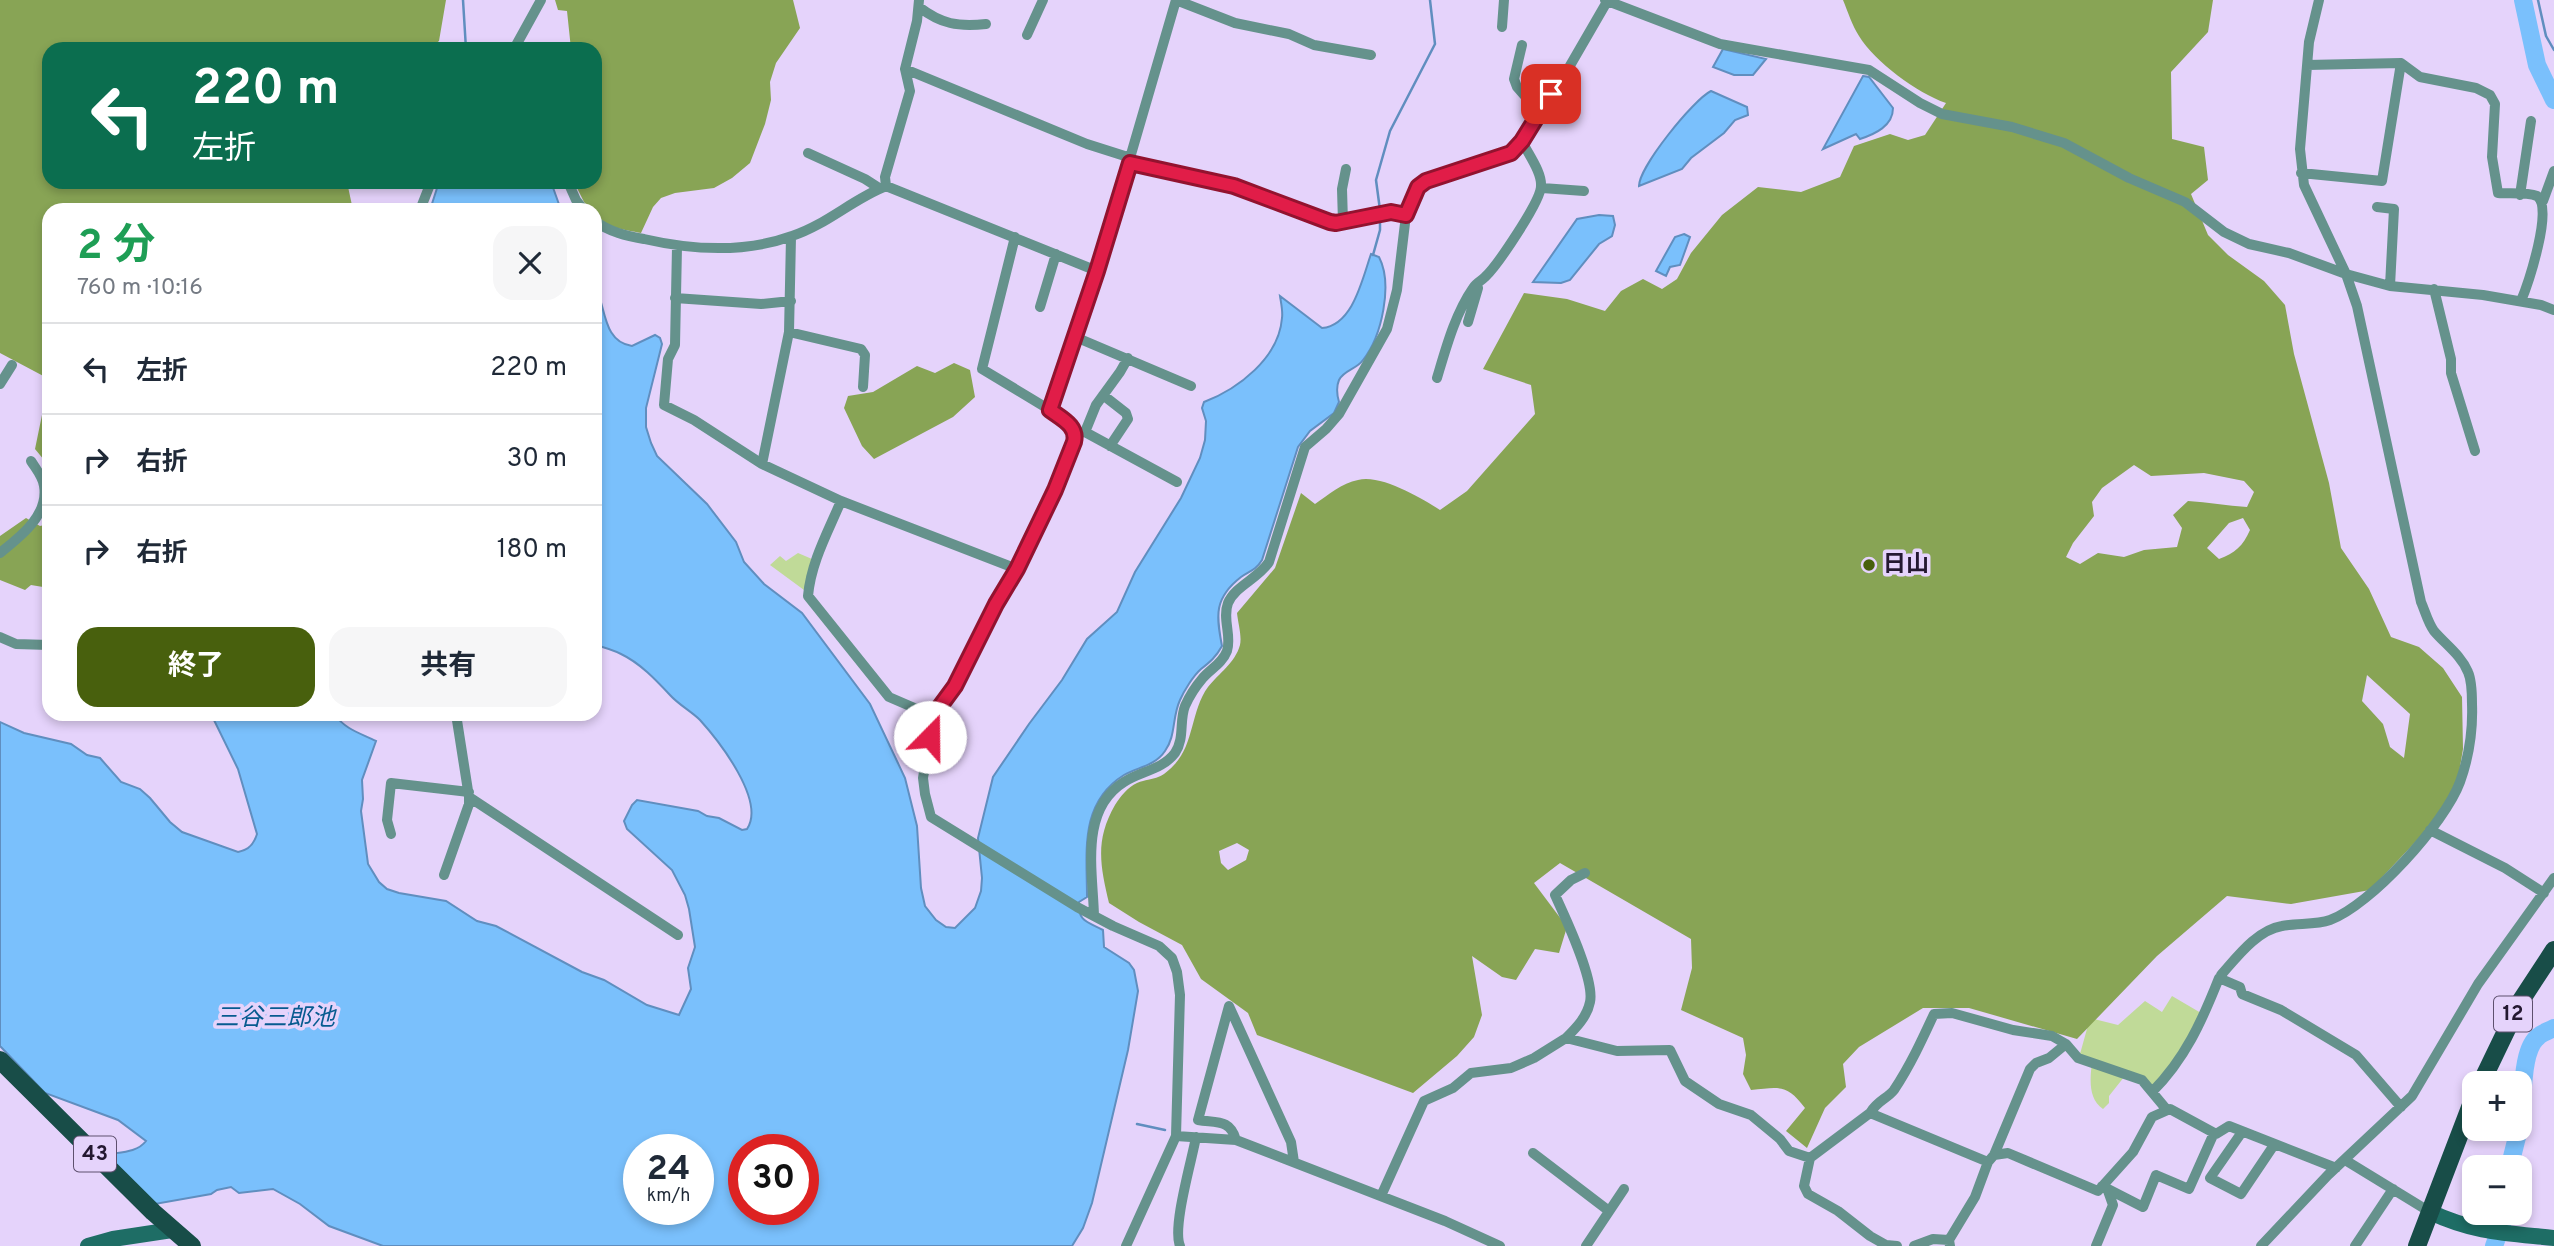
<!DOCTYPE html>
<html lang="ja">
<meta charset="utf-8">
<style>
body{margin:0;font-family:Overpass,"Noto Sans JP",sans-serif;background:#f6f6f7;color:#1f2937;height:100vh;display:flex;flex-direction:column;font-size:26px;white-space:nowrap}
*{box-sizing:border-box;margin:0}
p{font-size:23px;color:#747a83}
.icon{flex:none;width:38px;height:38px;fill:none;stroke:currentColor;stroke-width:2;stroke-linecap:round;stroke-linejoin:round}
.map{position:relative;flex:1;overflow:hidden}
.details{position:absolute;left:42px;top:203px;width:560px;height:518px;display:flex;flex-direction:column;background:#fff;border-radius:21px;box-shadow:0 4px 10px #0003}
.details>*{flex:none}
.top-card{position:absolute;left:42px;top:42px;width:560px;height:147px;border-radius:21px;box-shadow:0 4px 10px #0003;background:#0b6e4f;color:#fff;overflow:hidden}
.buttons{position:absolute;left:2462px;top:1071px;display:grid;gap:14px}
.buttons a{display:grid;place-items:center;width:70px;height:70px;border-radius:14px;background:#fff;box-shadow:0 4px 10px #0003;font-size:35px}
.speed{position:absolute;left:623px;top:1134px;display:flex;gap:14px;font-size:35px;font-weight:700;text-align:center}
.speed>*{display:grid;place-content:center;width:91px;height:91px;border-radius:50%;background:#fff;box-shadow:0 4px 10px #0003;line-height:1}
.speed small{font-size:18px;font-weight:400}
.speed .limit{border:10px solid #d22;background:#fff;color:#111}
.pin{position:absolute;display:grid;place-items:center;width:60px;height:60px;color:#fff;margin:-30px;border-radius:14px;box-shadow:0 4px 10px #0006}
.me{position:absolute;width:77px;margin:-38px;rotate:22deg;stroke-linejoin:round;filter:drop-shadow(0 0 5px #0008)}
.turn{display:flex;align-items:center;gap:24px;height:147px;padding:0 35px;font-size:32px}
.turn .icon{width:91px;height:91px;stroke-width:2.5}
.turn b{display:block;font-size:49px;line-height:60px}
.round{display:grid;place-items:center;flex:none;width:74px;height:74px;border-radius:21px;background:#f6f6f7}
.head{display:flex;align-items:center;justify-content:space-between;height:119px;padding:0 35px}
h1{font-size:42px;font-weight:700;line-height:52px;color:#1e9e55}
.action{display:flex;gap:14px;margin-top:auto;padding:14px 35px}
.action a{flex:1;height:80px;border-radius:21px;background:#48600d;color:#fff;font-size:28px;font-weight:700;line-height:80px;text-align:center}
.action a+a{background:#f6f6f7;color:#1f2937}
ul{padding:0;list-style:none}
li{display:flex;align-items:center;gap:21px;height:91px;padding:0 35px;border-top:2px solid #e0e1e3}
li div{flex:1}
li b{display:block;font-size:26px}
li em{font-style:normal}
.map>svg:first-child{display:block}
.green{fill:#c0da98}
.forest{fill:#88a455;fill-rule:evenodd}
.water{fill:#7ac0fc;stroke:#608ebf;stroke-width:2;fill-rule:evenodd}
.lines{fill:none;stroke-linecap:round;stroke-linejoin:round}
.stream{stroke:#608ebf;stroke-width:2.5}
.river{stroke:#7ac0fc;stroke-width:18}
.street{stroke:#65928c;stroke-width:10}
.secondary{stroke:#1e6d65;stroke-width:16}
.primary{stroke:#184d48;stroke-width:18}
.route-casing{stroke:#92132f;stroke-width:18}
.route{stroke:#e11d48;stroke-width:12}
.poi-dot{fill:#48600d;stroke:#e5d3fb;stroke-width:2.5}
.labels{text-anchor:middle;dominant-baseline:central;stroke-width:7;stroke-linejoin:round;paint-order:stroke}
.shield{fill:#e5d3fb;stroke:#5e506e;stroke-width:2}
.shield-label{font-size:21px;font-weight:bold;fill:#241831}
.poi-label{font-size:23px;font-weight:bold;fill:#241831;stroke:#e5d3fb;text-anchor:start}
.water-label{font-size:24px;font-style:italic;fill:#075b90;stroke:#e5d3fb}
</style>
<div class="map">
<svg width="2554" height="1246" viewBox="0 0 2554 1246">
<rect width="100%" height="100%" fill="#e5d3fb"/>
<path class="green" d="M798,553L812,559L804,590L770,565L780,556L786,561Z
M2172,996L2201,1013L2171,1068L2151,1086L2128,1072L2109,1096V1103L2103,1109C2088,1099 2090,1079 2092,1062L2080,1054L2090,1018L2118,1025L2145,1001L2162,1012Z"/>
<path class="forest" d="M0,0H446L439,41L429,49H49V182H347L353,210H49V379L0,353Z
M555,0H793L800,28L776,63L770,82L771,100L765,124L750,163L732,178L714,188L675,193L661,198L653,207L641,233C626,230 599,227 595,210H591L584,202L574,182H595V49H571L567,11L558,10Z
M1843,0H2213L2208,32L2171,72L2172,139L2204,147L2208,180L2191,194L2208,235L2228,255L2264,281L2285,305L2294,354L2329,483L2341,548L2369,589L2391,637L2419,647L2443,668L2462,697L2463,749L2458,779L2439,817L2370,890L2291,904L2227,896L2157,956L2077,1039L1969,1008H1923L1859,1047L1843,1064L1846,1087L1825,1108L1807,1148L1786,1131L1805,1108C1787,1084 1780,1087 1751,1090L1743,1074L1746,1055L1743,1038L1681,1010L1692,968L1691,939L1560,863L1534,883L1567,927L1559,953L1535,949L1516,980L1502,977L1472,956L1482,1015L1474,1037L1457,1056L1413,1093L1257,1035L1248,1013L1201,979L1182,945L1139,922L1109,903C1100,865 1095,840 1115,805C1120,797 1128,787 1137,783C1155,776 1158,782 1174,765C1194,745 1191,710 1208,687C1219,673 1235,663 1240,645C1242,636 1238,623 1237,613L1275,568L1301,493L1315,504C1328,495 1342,483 1358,480C1381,474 1421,498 1440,510L1467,491L1535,414L1531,385L1483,369L1524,293L1567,299L1605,311L1621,291L1643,279L1662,289L1677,279L1691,253L1722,215L1758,187L1801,192L1840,177L1854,146L1890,134L1908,140L1925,135L1946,103C1917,93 1875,62 1859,36C1852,25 1848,12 1843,0ZM2134,465L2151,476L2204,473L2244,481L2254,492L2247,507C2227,506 2208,502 2188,501L2173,515L2182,528L2177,547L2144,550L2124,557L2098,553L2080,564L2066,557L2073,543L2094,516L2092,502L2102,488ZM2243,518L2250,530C2243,546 2235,553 2219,559L2207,548L2229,523ZM2367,675L2410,714L2404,758L2390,747L2383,724L2362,701ZM1237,843L1249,850L1246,860L1228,870L1221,863L1219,851Z
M954,363L970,370L975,397L953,417L874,459L862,446L844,408L848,396L873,392L917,366L935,373Z
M49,381V466L35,449Z
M26,518L40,526L49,524V588L31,585L25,590L0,580V536Z"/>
<path class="water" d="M1723,49L1766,59L1753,75H1734L1713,67Z
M1863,76L1869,77L1893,108C1893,126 1875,134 1860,139L1856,134L1823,149Z
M1711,91L1747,107L1748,115L1735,120L1724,133L1691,158L1682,169L1639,186C1639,167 1693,100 1711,91Z
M439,182H551L561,210H430Z
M1599,215L1613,216L1615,225L1612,236L1599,244L1570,280L1561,283L1533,282L1577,219Z
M1684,234L1690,237L1680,265L1670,267L1666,276L1656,271L1675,237Z
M1371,254L1379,257C1393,284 1382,336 1363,360C1357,369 1344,370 1339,380C1336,387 1337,395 1339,402L1334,413L1310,431L1298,447L1262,560C1256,570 1250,571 1241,577C1214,598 1216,615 1222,646C1216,657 1210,662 1201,669C1193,676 1184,691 1180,700C1172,717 1176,736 1165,751C1155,766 1138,767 1124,775C1079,803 1087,852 1087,897L1079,902C1077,921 1088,922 1103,930L1104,947L1129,963L1134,970L1138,991L1128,1050L1092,1203L1083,1228L1072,1246H383L329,1226L300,1204L273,1189L239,1193L231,1187L217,1190L211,1194L155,1204L105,1155C119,1152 137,1153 146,1141L118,1120L45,1093L0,1046V722L24,733L71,744L87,755L100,758L121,782L140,789L150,798L170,822L182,832L238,852C249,850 254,844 257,834L238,769L211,714H334C346,730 360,733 376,741L362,780L363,799L361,811L368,864L379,882L387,889L399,893L446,901L477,921L496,926L582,972L604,980L647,1005L679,1015L691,989L688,968L695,947L689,909L685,895L672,870L627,829L624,821L632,805L637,800L698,811L707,816L719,818L742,830L747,829C766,801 719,741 700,720C691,711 679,705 670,695C656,680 640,663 621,654C613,650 603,647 595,645V286C606,305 602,342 632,346L655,335L660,338L662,344L646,408V427L651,443L657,456L707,504L736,542L744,562L764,584L802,613L870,704L905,778L917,826L921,888L925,906L936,920L946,927L955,928L975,908L981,891L982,878L978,838L993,777L1029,724L1062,680L1087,639L1117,612L1135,572L1181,498L1200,458L1205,440L1206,421L1202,408L1204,402C1238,389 1279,358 1282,318C1283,311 1281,303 1280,296L1322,328C1353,325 1362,280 1371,254ZM639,1150H698V1209H639ZM744,1150H803V1209H744Z"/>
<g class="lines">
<path class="stream" d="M463,0L466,49
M2538,0L2546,36L2554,50
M1380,210L1376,180L1390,131L1435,44L1430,0
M1373,255L1380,230V217
M1137,1124L1165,1130"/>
<path class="river" d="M2523,0L2537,65L2554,100
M2520,1122C2524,1101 2520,1049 2539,1036C2543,1032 2549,1031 2554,1028
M2515,1167L2512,1157L2519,1129
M2494,1246L2506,1213"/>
<path class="street" d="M1176,0L1235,23L1289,34L1314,45L1371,55
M1605,0L1720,44L1869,70L1920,103L1942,114L2012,127L2064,143L2129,178L2185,202L2224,232L2249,244L2289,253L2346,274L2390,286L2483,295L2541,305L2554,310
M919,7C941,24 958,27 986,24
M1502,27L1504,0
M1027,35L1043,0
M1522,45L1514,79L1517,87L1539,112
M514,49L541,0
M2307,65L2401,63L2420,77L2476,88L2490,95L2495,104L2492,157L2498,193C2509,194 2527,192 2537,196C2554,207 2528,284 2521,301
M905,69L1087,144L1131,158
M808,153L865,179L879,188
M1130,163L1234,186L1330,222L1336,224L1391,212L1406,215
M2301,173L2382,181L2401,63
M568,182L576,200L584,210
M886,186L885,177L910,91L905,69L917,21L919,0
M1542,188L1584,191
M2520,195L2531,121
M2543,201L2554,171
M2377,207L2394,209L2390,286
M420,210L431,182
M595,221C609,232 627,236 644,239C692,250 745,253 792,236C826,225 853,199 886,186L1097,271
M1343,222L1342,189L1346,169
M791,237L789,332L762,464L841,501L1017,569
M1015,237L982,369L1050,410
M677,247L675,345L668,359L664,405L694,420L762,464
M2434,289L2451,359V373L2475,451
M675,298L761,304L791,301
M1040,307L1056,254
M1468,322L1478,288
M789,332L861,349L865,355L863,387
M1073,336L1191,386
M1437,378C1446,348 1455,314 1473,288C1476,283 1481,281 1485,277C1497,266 1541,201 1541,186C1542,172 1528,154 1522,141
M0,384L12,365
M1103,395L1126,413L1128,419L1110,446
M1085,432L1096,405L1120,372L1128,358
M1076,433L1085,432L1177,482
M841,501C828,532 811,562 808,596L889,697L933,716
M0,553C20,537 49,515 44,486C43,477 36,469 31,461
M0,637L16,644L49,645
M456,714L469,797L678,935
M2430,830L2505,868L2544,893
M391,834L387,820L391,783L469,792
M444,875L469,804V797
M1094,916C1093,872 1079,810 1124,782C1141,771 1162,770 1175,753C1185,738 1179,721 1185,706C1189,697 1196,686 1202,679C1210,669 1222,664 1227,651C1232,636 1222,619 1228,603C1235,586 1259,578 1269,562L1305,447L1326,429L1339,414L1387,329L1397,290L1406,215L1418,187L1426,181L1511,153L1522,141L1564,76L1608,0
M2221,975C2237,957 2257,930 2282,926C2297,923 2316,925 2330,920C2371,905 2445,823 2460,782C2469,757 2473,731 2472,704C2472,694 2472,681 2468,672C2461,655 2445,644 2434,631C2428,623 2425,611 2421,602L2357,306L2346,274L2304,185L2300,149L2309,42L2319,0
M1566,1038C1576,1028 1587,1017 1590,1002C1595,980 1565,917 1555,895L1571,880L1585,873
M2152,1092C2185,1059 2202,1021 2219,978L2240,987L2242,994L2281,1010L2356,1055L2401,1107
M1870,1113C1878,1100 1887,1099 1894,1090C1910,1066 1922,1040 1934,1014L1952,1013L2013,1030L2052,1036L2066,1044
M2242,1132L2210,1178L2241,1194L2274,1145
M1176,1136L1236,1140L1445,1221L1500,1246
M1236,1140C1230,1119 1217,1123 1198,1120L1229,1006L1291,1142L1294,1162
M1533,1153L1609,1211
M1994,1155L2030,1069L2036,1063L2049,1058L2066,1044L2078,1058L2142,1080L2167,1110
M1810,1158L1804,1186L1808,1194L1838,1211L1870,1236L1886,1245L1897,1246
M2345,1160L2430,1212
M2102,1186L2143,1207L2156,1175L2189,1189L2214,1133
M1381,1196L1424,1101L1453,1088L1471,1073L1511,1068L1534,1058L1566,1038L1617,1051L1670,1050L1685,1081L1719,1104L1751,1115L1780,1139L1789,1151L1810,1158L1870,1113L1988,1162L1994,1155L2008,1153L2098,1191L2133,1152L2152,1117L2170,1109L2216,1134L2229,1126L2336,1168
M1126,1246L1176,1136L1180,995L1177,972L1172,958L1159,946L1113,926L1077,907L931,817L925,794L923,778L933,716L955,686L996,604L1017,569L1055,490L1074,441C1078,425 1062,419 1050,410L1097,271L1176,0
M1180,1246C1172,1227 1192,1160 1196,1137
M1586,1246L1624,1189
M1914,1246L1933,1239L1949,1240
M1950,1246L1949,1240L1975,1197L1988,1162
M2096,1246L2113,1205L2107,1188
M2261,1246L2328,1175L2412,1096L2478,984L2554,878
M2355,1246L2393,1189"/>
<path class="secondary" d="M2430,1212C2475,1233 2506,1233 2554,1238
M88,1246L113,1239L172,1230"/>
<path class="primary" d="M0,1060L153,1212L192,1246
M2481,1083L2520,1002L2554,950
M2417,1246L2474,1097"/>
</g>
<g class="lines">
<g class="route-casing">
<path id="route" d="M930,737L933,716L955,686L996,604L1017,569L1055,490L1074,442C1078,426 1062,419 1050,410L1097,271L1130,163L1234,186L1330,222L1336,223L1391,212L1406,215L1418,187L1426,181L1511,153L1522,141L1551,94"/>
</g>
<use href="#route" class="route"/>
</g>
<circle class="poi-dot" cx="1869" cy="565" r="7"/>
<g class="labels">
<g class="shield">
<rect x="2494" y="996.5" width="38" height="35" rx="5"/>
<rect x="74" y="1136.5" width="42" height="35" rx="5"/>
</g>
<g class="shield-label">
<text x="2513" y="1014">12</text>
<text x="95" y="1154">43</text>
</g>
<g class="poi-label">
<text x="1883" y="565">日山</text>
</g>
<g class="water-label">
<text x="275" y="1019">三谷三郎池</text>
</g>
</g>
</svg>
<div class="buttons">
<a>+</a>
<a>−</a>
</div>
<div class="speed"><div>24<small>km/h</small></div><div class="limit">30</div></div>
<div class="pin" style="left:1551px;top:94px;background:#d93025"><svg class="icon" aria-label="arrive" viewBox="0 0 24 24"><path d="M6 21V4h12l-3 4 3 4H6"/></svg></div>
<svg class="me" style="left:930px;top:737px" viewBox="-20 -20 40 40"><circle r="19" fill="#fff"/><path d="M0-13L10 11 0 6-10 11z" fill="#e11d48"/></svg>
<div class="top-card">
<div class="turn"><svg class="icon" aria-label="left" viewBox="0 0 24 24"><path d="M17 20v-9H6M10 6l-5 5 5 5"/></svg><div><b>220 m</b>左折</div></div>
</div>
<section class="details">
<div class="head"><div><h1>2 分</h1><p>760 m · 10:16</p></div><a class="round"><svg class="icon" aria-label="close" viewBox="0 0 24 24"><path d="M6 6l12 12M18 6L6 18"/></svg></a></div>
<ul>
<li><svg class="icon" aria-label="left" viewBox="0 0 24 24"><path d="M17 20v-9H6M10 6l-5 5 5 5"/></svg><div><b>左折</b></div><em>220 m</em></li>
<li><svg class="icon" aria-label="right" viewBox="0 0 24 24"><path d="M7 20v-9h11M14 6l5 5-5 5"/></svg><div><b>右折</b></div><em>30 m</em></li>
<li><svg class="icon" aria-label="right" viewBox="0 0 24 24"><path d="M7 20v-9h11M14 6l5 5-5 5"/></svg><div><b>右折</b></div><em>180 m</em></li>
</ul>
<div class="action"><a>終了</a><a>共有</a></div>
</section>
</div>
